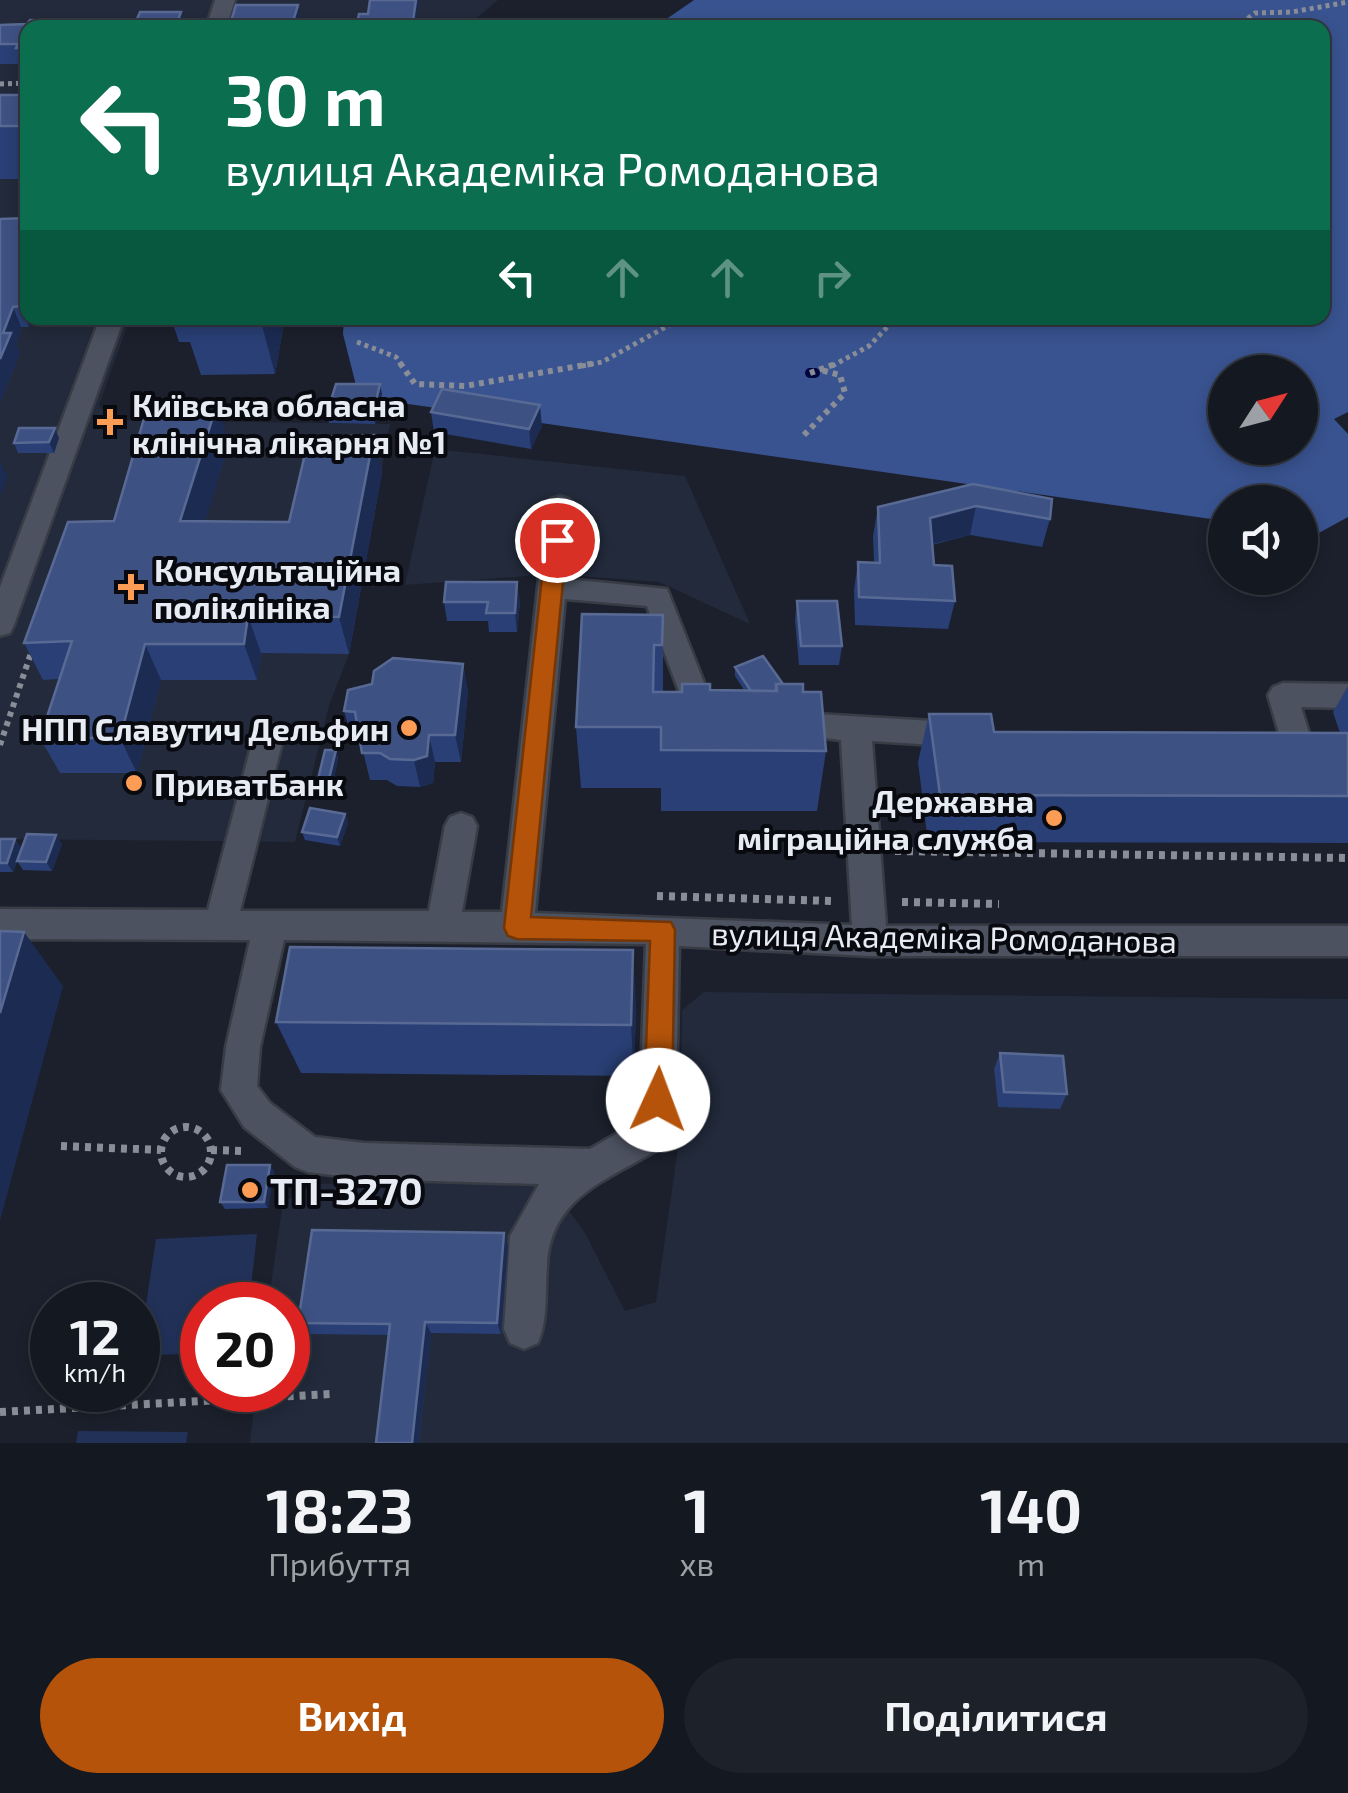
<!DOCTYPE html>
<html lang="uk">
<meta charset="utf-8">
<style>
body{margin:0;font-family:"Exo 2",sans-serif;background:#1d212a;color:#f1f3f6;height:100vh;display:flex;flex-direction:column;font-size:38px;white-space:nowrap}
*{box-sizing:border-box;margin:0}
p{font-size:32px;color:#9da0a5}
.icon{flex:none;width:55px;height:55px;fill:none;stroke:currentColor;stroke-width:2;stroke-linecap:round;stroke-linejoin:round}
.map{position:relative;height:1443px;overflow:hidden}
.drawer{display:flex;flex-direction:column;background:#141821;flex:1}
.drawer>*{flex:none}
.hud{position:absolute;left:20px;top:20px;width:1310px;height:305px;border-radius:20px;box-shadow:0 5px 15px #0003,0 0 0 2px #33373f;background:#0b6e4f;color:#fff;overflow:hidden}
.needle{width:65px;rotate:54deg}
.tools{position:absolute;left:1208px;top:355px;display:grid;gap:20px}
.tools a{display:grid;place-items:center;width:110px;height:110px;border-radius:50%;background:#141821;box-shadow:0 5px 15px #0003,0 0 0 2px #33373f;font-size:50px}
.speed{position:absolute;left:30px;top:1282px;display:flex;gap:20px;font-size:50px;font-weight:700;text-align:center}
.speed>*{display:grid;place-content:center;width:130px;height:130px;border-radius:50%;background:#141821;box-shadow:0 5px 15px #0003,0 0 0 2px #33373f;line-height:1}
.speed small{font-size:25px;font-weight:400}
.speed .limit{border:15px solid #d22;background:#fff;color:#111}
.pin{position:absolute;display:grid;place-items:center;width:85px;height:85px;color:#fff;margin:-42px;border:5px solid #fff;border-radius:50%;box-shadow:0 2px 10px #0007}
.me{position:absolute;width:110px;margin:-55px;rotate:2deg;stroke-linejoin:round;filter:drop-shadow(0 0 8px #0008)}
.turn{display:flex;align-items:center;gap:35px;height:210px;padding:0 40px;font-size:45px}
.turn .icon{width:130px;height:130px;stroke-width:2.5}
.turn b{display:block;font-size:70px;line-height:85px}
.lanes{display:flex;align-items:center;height:95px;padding:0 40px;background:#0003;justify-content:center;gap:50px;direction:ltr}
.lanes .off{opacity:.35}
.eta{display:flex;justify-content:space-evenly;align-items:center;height:170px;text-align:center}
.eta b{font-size:60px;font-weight:700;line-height:70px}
.primary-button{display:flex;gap:20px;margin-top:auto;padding:20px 40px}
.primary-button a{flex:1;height:115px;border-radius:60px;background:#b45309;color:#fff;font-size:40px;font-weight:700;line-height:115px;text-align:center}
.primary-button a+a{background:#1d212a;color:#f1f3f6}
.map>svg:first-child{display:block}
.built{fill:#222a3b}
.green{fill:#213158}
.forest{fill:#395390;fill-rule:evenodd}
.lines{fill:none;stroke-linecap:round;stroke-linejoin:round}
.stream{stroke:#01053e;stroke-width:10}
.minor-casing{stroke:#383c45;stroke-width:5}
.path-far2{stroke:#888d97;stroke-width:5;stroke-dasharray:4 4;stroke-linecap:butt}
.path-far1{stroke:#888d97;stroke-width:6;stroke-dasharray:5 5;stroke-linecap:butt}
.path{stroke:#888d97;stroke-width:8;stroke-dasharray:6 6;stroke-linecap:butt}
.minor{fill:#4c5260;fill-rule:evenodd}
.wall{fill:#293f75}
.shaded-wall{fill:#1b2b52}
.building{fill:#3e5183;stroke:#586a94;stroke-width:2.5}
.route{fill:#b45309;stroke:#753606;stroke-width:2.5}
.poi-dot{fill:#fd9c55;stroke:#080a0f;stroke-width:4}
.labels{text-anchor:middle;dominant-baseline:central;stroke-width:8;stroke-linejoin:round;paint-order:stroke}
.poi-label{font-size:32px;font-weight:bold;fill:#e7ebf3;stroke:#080a0f;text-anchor:start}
.street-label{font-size:32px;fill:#e7ebf3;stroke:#080a0f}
.near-poi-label{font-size:38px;font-weight:bold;fill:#e7ebf3;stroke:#080a0f;text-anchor:start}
</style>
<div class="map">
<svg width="1348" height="1443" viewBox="0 0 1348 1443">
<rect width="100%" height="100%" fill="#1b202c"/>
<path class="built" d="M0,0H498L466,27L28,28V318H130L99,405L110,420L390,424L349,654L329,706L295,842L0,839Z
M435,449L685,476L750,624L659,582L554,574L405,585Z
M704,992L1348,999V1443H250L256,1390H288V1305H268L283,1202L316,1184L545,1177L585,1233L625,1311L656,1302L680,1134L682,1010Z"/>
<path class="green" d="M257,1234L249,1305H202V1353L138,1356L156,1239Z
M78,1431L188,1432L186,1443H76Z"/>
<path class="forest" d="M694,0H1348V412L1334,419L1348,434V517L1317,534L1300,532V502H1225V521L359,397L343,334L344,318H1322V28L655,27ZM1225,372H1300V448H1225Z"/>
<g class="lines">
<path class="stream" d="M810,373H815"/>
<g class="minor-casing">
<path id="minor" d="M215,0H235L226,28H206Z
M100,318H124L14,625L10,633L0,636V587Z
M560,496L569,499L573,506L567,579L667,589L714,708L722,718L718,726L707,730L692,726L647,606L565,599L535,913L852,925L841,740L772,732L768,724L772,716L783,712L966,723L977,726L981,735L977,744L966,747L872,741L886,926H1348V956H870L679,946L676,1099L657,1150C605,1181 550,1198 547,1266C545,1292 548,1319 538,1343L524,1349L510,1343L504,1329L510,1236L539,1184L364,1179L308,1172L295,1167L244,1127L221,1090L226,1047L250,940L0,939V909L208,910L254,735L258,726L269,723L280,726L284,735L240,911H429L445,826L450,817L461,813L472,817L477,826L462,912H502L547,506L551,499ZM284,940L646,944L640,1099L630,1126L590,1149L364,1143L315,1137L270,1103L257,1086L260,1047Z
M1283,683L1348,684V708L1301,707L1314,750L1310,759L1299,762L1266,758L1262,749L1266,740L1280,737L1268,695L1273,687Z"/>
</g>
<path class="path-far2" d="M1235,28L1255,13L1292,12L1348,2
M0,84L28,83
M357,342L396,357L402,366
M582,366L602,362L682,318
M832,366L869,346L896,318"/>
<path class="path-far1" d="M400,363L415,384L465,386L596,363
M810,373L838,363
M804,435L845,393L840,375L821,370
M0,745L33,647"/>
<path class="path" d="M895,851L1348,858
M657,896L834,901
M902,902L999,904
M161 1152a25 25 0 1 1 50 0a25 25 0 1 1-50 0Z
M61,1146L161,1150
M211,1150L245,1151
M0,1412L331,1394"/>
<use href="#minor" class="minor"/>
</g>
<path class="wall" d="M181,12L185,28H28V68H23L21,64H0V25L135,24Z
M0,95H28V179H0Z
M0,219L28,318H33L29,327H21L16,344L20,353L0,402Z
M171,318H285L275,374L201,375L190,342H179Z
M382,394L375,424L329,423L327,413Z
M431,412L542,426L531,449L434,432Z
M374,435L382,473L349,654L261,653L257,680H161L137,773H60L40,738L59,679L43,680L24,643L114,521L229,443L205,521L289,522Z
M59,438L54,453H18L14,443Z
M973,484L1050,519L1042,547L970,535L932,545L934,565L955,601L948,629L855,625L854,590L858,562H874L873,536L878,507Z
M520,601L517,632H489L488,621H447L444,602Z
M797,601L842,646L839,665H799L795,620Z
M663,615V692L744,690L735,676V667L803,692L826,751L817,811H661V788H581L576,727Z
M463,664L468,692L461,762H435L433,783L420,787L397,786L387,780H370L360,739H352L344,711Z
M1348,686V843L928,842L918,762L929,714L994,732L1340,733L1333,712Z
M336,750L338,759L332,788H322L318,779Z
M345,814L348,823L340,846L305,840L302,832Z
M0,839H15L21,848L62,844L52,871L23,870L17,861L13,872H0Z
M636,1004L634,1076L301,1073L276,1022Z
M1000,1053L1067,1094L1060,1109L998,1107L994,1069Z
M270,1165L274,1172L268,1208L225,1209L220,1202Z
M508,1245L501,1334L431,1333L419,1443H376L389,1335L306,1334L298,1323Z"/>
<path class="shaded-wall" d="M416,0H419L415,28H412Z
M298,5L302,28H291Z
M181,12L185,28H175Z
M28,291V318H33L29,327L21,306Z
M13,307L21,327L16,344L20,353L0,402V359L3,333Z
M260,318H285L275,374Z
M380,384L382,394L375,424L373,414Z
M217,404L229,443L194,558L180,521Z
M540,405L542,426L531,449L529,429Z
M55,428L59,438L54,453L49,442Z
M374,435L382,473L349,654L339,617Z
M0,462L8,477L0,496Z
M976,506L970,535L924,546L930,518Z
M517,582L520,601L517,632L515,613Z
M248,616L261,653L257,680L244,644Z
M145,644L161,680L137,773L120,738Z
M463,664L468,692L461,762L455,735Z
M429,735L435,762L433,783L420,787L414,760Z
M336,750L338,759L332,788L329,779Z
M345,814L348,823L340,846L337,837Z
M56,835L62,844L52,871L46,862Z
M15,839L21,848L13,872L7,863Z
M24,932L63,986L0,1221V1013Z
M633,950L636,1004L634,1076L631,1025Z
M270,1165L274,1172L268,1208L264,1202Z
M504,1233L508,1245L501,1334L497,1323Z
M425,1322L431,1333L419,1443H412Z"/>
<path class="building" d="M370,0H416L412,28H356L359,14H368Z
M236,5H298L291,28H229Z
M140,12H181L175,28H28V48H16L18,44H0V25L27,24L30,20L135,24Z
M0,95H28V126H0Z
M28,218V291L21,306L13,307L3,333H11L0,359V219Z
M336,384H380L373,414L327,413Z
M442,389L540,405L529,429L431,412Z
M217,404L180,521L289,522L309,437L374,435L339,617L248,616L244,644H145L120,738H40L72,641L24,643L68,522L114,521L148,405Z
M19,428H55L49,442L14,443Z
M973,484L1052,499L1050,519L976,506L930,518L934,565L952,566L955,601L859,597L858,562L880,563L878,507Z
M446,582H517L515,613H486L488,602H444Z
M797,601H837L842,646H801Z
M582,614L663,615L662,645H654L653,692H682V684H710V690L777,691L776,684H803V692H821L826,751L661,750V727H576Z
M763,656L783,684H776V691H751L735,667Z
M393,658L463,664L455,735H429L427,756L414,760L390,759L380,753H362L355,712L344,711L348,690L372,684L374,671Z
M929,714H991L994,732L1348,733V796L940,795Z
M325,750H336L329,779H318Z
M310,808L345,814L337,837L302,832Z
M27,834L56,835L46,862L17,861Z
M0,839H15L7,863H0Z
M0,931L24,932L0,1013Z
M290,947L633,950L631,1025L276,1022Z
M1000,1053L1063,1056L1067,1094L1004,1092Z
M227,1165H270L264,1202H220Z
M312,1230L504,1233L497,1323L425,1322L412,1443H376L390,1324L298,1323Z"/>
<path class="route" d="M557,533L567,540L531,917L671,922L675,930L672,1100L668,1109L658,1112L648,1109L644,1100L650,941L517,939L508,936L504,928L546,540Z"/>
<g class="poi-dot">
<path d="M105 407h10v10h10v10h-10v10h-10v-10h-10v-10h10z"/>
<path d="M126 572h10v10h10v10h-10v10h-10v-10h-10v-10h10z"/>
<circle cx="409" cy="728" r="10"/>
<circle cx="134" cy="783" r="10"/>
<circle cx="1054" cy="818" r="10"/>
<circle cx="250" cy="1190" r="10"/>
</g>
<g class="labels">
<g class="poi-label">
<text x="132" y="404">Київська обласна<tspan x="132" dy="37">клінічна лікарня №1</tspan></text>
<text x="154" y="569">Консультаційна<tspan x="154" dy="37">поліклініка</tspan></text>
<text x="389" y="728" text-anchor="end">НПП Славутич Дельфин</text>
<text x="154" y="783">ПриватБанк</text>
<text x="1034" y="800" text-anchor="end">Державна<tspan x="1034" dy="37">міграційна служба</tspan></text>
</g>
<g class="street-label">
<text transform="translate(944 936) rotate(1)">вулиця Академіка Ромоданова</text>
</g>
<g class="near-poi-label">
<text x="270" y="1190">ТП-3270</text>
</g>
</g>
</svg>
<div class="tools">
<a><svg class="needle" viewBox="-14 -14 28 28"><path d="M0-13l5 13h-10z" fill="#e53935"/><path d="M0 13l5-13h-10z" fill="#9da0a5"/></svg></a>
<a><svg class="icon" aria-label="sound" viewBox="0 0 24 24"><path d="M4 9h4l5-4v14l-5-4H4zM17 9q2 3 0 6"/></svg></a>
</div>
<div class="speed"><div>12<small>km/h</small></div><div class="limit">20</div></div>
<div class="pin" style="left:557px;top:540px;background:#d93025"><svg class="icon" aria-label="arrive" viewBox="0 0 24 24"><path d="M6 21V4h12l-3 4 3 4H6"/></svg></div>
<svg class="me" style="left:658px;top:1100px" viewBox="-20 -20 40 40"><circle r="19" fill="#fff"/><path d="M0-13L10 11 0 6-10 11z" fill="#b45309"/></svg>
<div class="hud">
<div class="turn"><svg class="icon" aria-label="left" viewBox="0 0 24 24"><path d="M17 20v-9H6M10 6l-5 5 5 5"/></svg><div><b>30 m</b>вулиця Академіка Ромоданова</div></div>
<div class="lanes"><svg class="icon" aria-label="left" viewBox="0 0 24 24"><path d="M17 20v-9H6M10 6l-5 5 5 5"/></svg><svg class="icon off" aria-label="ahead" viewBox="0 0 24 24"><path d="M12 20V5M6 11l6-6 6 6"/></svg><svg class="icon off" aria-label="ahead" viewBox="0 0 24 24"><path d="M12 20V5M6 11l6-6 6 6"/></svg><svg class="icon off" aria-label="right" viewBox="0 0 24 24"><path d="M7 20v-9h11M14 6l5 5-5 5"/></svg></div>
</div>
</div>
<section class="drawer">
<div class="eta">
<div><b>18:23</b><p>Прибуття</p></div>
<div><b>1</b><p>хв</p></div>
<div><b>140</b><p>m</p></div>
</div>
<div class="primary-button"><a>Вихід</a><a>Поділитися</a></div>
</section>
